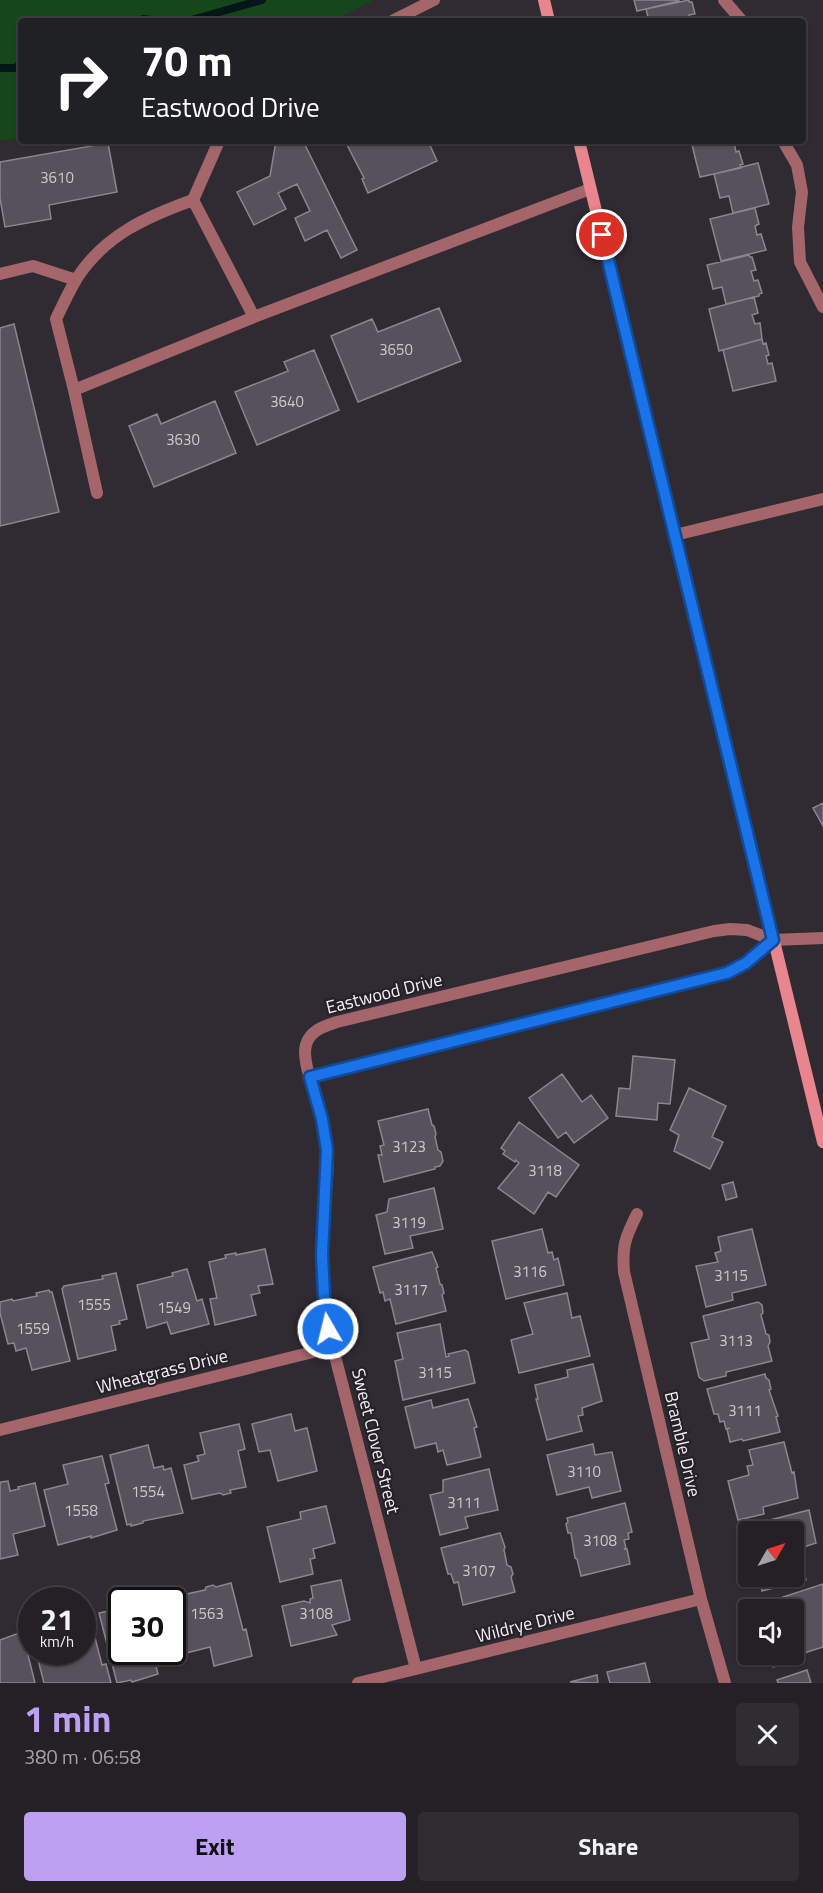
<!DOCTYPE html>
<meta charset="utf-8">
<style>
body{margin:0;font-family:"Titillium Web",sans-serif;background:#302d32;color:#f1f3f6;height:100vh;display:flex;flex-direction:column;font-size:22px;white-space:nowrap}
*{box-sizing:border-box;margin:0}
p{font-size:20px;color:#a3a3a7}
.icon{flex:none;width:33px;height:33px;fill:none;stroke:currentColor;stroke-width:2;stroke-linecap:round;stroke-linejoin:round}
.map{position:relative;height:1683px;overflow:hidden}
.details{display:flex;flex-direction:column;background:#242026;flex:1}
.details>*{flex:none}
.guide{position:absolute;left:18px;top:18px;width:788px;height:126px;border-radius:6px;box-shadow:0 2px 4px #0004,0 0 0 2px #413e43;background:#202124;color:#fff;overflow:hidden}
.needle{width:39px;rotate:51deg}
.tools{position:absolute;left:738px;top:1521px;display:grid;gap:12px}
.tools a{display:grid;place-items:center;width:66px;height:66px;border-radius:6px;background:#242026;box-shadow:0 2px 4px #0004,0 0 0 2px #413e43;font-size:30px}
.speed{position:absolute;left:18px;top:1587px;display:flex;gap:12px;font-size:30px;font-weight:700;text-align:center}
.speed>*{display:grid;place-content:center;width:78px;height:78px;border-radius:50%;background:#242026;box-shadow:0 2px 4px #0004,0 0 0 2px #413e43;line-height:1}
.speed small{font-size:15px;font-weight:400}
.speed .limit{border:3px solid #111;border-radius:9px;background:#fff;color:#111}
.pin{position:absolute;display:grid;place-items:center;width:51px;height:51px;color:#fff;margin:-26px;border:3px solid #fff;border-radius:50%;box-shadow:0 2px 6px #0007}
.me{position:absolute;width:66px;margin:-33px;rotate:352deg;stroke-linejoin:round;filter:drop-shadow(0 0 4px #0008)}
.turn{display:flex;align-items:center;gap:21px;height:126px;padding:0 24px;font-size:27px}
.turn .icon{width:78px;height:78px;stroke-width:2.5}
.turn b{display:block;font-size:42px;line-height:51px}
.round{display:grid;place-items:center;flex:none;width:63px;height:63px;border-radius:6px;background:#302d32}
.head{display:flex;align-items:center;justify-content:space-between;height:102px;padding:0 24px}
h1{font-size:36px;font-weight:700;line-height:45px;color:#bca0f2}
.action{display:flex;gap:12px;margin-top:auto;padding:12px 24px}
.action a{flex:1;height:69px;border-radius:6px;background:#bca0f2;color:#111;font-size:24px;font-weight:700;line-height:69px;text-align:center}
.action a+a{background:#302d32;color:#f1f3f6}
.map>svg:first-child{display:block}
.green{fill:#15471b}
.lines{fill:none;stroke-linecap:round;stroke-linejoin:round}
.stream{stroke:#051616;stroke-width:8}
.building{fill:#57515b;stroke:#8b858f;stroke-width:1.5}
.service{stroke:#a5666b;stroke-width:12}
.minor{stroke:#a5666b;stroke-width:12}
.secondary{stroke:#e8858e;stroke-width:12}
.route-casing{stroke:#114b97;stroke-width:15}
.route{stroke:#1a73e8;stroke-width:10}
.labels{text-anchor:middle;dominant-baseline:central;stroke-width:4.5;stroke-linejoin:round;paint-order:stroke}
.number-label{font-size:15px;fill:#ccc8ce}
.street-label{font-size:18px;fill:#f3eff5;stroke:#262129}
</style>
<div class="map">
<svg width="823" height="1683" viewBox="0 0 823 1683">
<rect width="100%" height="100%" fill="#302b33"/>
<path class="green" d="M0,0H373L333,21H21V138L0,141Z"/>
<g class="lines">
<path class="stream" d="M139,21L143,19L160,21
M188,21L262,0
M0,68H15L21,64"/>
</g>
<path class="building" d="M634,0H679V1L637,11Z
M689,0V2H692L695,14L689,15L691,21H649L646,9Z
M276,141H307L306,147L357,250L341,258L327,230L305,241L295,218L310,211L297,184L278,193L286,209L254,225L237,192L270,176Z
M345,141H428L437,161L368,193L362,179L364,178Z
M691,141H737L734,142L736,152L739,151L743,164L740,165L741,168L700,177Z
M108,143L117,192L49,205L51,219L5,227L0,198V162Z
M758,163L769,204L733,213L729,196L720,198L714,174Z
M755,208L759,224L755,226L757,235L761,234L766,250L721,261L710,219Z
M749,255L750,257H752L756,270L751,271L754,281L758,280L762,293L759,294V296L726,304L722,287L713,289L707,265Z
M754,297L758,313L752,315L755,324L760,323L762,339L719,351L709,309Z
M439,308L461,361L358,402L331,336L372,319L378,332Z
M14,324L59,512L0,526V328Z
M762,339L763,344L766,343L769,355L766,356L768,364L772,363L776,381L733,391L723,350Z
M314,350L339,410L257,445L235,392L288,371L284,362Z
M215,401L236,453L154,487L129,426L157,414L161,424Z
M823,803V826L813,808Z
M633,1056L675,1060L670,1104L658,1103L657,1120L616,1116L619,1088L630,1089Z
M562,1074L582,1102L591,1095L608,1118L574,1143L566,1132L558,1138L529,1098Z
M689,1088L726,1106L712,1137L723,1142L710,1169L674,1151L679,1135L670,1130Z
M428,1109L432,1125L434,1126L436,1134L435,1137L438,1150L441,1152L443,1161L440,1166L435,1167V1169L384,1182L378,1155H382L380,1146L384,1145L378,1121Z
M519,1122L579,1165L556,1197L548,1192L534,1214L498,1188L519,1163L516,1160L515,1162L503,1154L505,1151L501,1148Z
M733,1182L737,1197L726,1200L722,1185Z
M434,1188L443,1229L410,1236L413,1248L385,1254L376,1215L387,1212L389,1199Z
M542,1229L548,1253L552,1252L554,1260L558,1258L564,1285L506,1299L492,1241Z
M752,1229L766,1285L732,1293L733,1300L706,1307L696,1266L718,1262L715,1253L721,1251L718,1237Z
M265,1249L273,1284L258,1286L260,1293L251,1295L256,1315L215,1325L210,1299L217,1298L209,1262L226,1258L225,1255L236,1253V1255Z
M432,1252L438,1267L436,1268L440,1284L442,1285L444,1293L442,1295L446,1311L396,1324L390,1299L385,1301L383,1292L380,1293L373,1267Z
M187,1269L197,1301L202,1299L209,1324L171,1334L167,1322L147,1328L137,1285L173,1276L172,1273Z
M116,1273L127,1319L119,1321L120,1324L111,1326L116,1350L78,1359L62,1289L64,1286L103,1279L102,1276Z
M49,1290L50,1292H52L70,1361L32,1370L26,1348L16,1351L14,1343L8,1344L0,1313V1302L12,1299L13,1301L37,1296L36,1293Z
M567,1293L572,1318L580,1316L590,1356L519,1373L511,1340L533,1334L524,1303Z
M758,1302L762,1305L763,1313L761,1315L766,1334L769,1335L770,1342L768,1346L772,1361L726,1372V1376L704,1381L699,1377L691,1343L709,1339L703,1316Z
M440,1324L446,1357L449,1356L448,1354L465,1350L468,1352L475,1383L403,1400L395,1361L403,1359L397,1333Z
M593,1364L602,1401L582,1408L583,1415L578,1416L582,1431L547,1440L536,1399H538L535,1385L568,1377L567,1370Z
M765,1374L766,1378L769,1380L771,1389L769,1390L778,1416L776,1417L780,1432L743,1441L742,1439L730,1442L727,1429L730,1428L726,1429L724,1421L720,1422L718,1414H714L707,1389Z
M468,1399L477,1427L474,1428L481,1457L447,1465L443,1450L438,1452L436,1443L415,1448L405,1407L431,1400L433,1408Z
M291,1414L295,1431L307,1428L317,1471L278,1481L270,1450L259,1452L252,1424Z
M239,1424L245,1449L238,1451L246,1487L230,1490L231,1493L223,1495L220,1493L192,1499L184,1465L199,1461L197,1456L205,1454L200,1433Z
M784,1442L792,1473L794,1472L798,1498L763,1507L764,1514L738,1520L728,1481L749,1475L747,1466L753,1465L749,1450Z
M593,1444L595,1455L612,1452L621,1491L592,1498L589,1487L557,1495L547,1455Z
M148,1445L154,1468L163,1466L164,1470L171,1468L183,1513L143,1521V1523L131,1526V1524L127,1525L110,1455Z
M102,1456L109,1483L105,1484L117,1530L91,1538V1536L58,1545L44,1490L68,1484L63,1465Z
M489,1469L498,1510L465,1517L468,1528L440,1535L430,1495L443,1492V1480Z
M8,1481L10,1491L19,1489L18,1487L35,1483L45,1526L13,1534L18,1555L0,1559V1484L1,1482Z
M625,1503L632,1532L628,1533L629,1539L624,1540L626,1548L624,1549H627L630,1564L581,1576L577,1559L575,1558L571,1533H568L566,1524L568,1522L567,1518Z
M326,1506L335,1543L313,1549L315,1558L310,1559L313,1574L280,1582L267,1527L301,1519L300,1512Z
M809,1510L816,1543L798,1549L795,1547L799,1564L802,1563L806,1580L762,1591L758,1576H794V1532H748L747,1567L738,1528Z
M500,1533L505,1547L504,1550L507,1565L511,1567L513,1574L511,1577L515,1592L463,1605L458,1582L454,1583L451,1574H448L441,1548Z
M341,1580L350,1620L332,1625L337,1635L291,1646L282,1606L304,1601L310,1603V1599L313,1598L311,1586Z
M231,1583L243,1630L246,1629L252,1656L214,1666L210,1647L186,1653L172,1597L205,1590L206,1587L213,1585L216,1587Z
M823,1584V1647L798,1655L800,1659L773,1667L769,1654H794V1610H774L771,1601Z
M122,1608V1652H172V1627L181,1661L156,1666L158,1674L132,1682L131,1680L117,1683L99,1613Z
M90,1618L102,1665L106,1664L111,1683H44L36,1652H82V1620Z
M19,1633L23,1635L35,1683H0V1640Z
M645,1663L650,1683H610L607,1672Z
M807,1670L811,1683H778L777,1680Z
M597,1675L598,1683L570,1682Z"/>
<g class="lines">
<path class="service" d="M392,21L434,0
M219,141L193,200C146,217 105,235 77,278C69,291 63,305 56,319L74,390L254,317L590,189
M193,200L254,317
M0,274L33,266L76,280
M74,390L97,493"/>
<path class="minor" d="M724,0L742,21
M783,141L797,165L802,192L798,227L800,262L823,307
M675,535L823,499
M311,1077L727,973L746,963L773,940
M637,1214C625,1238 622,1246 624,1272L701,1599L725,1683
M0,1430L333,1347
M416,1669L328,1329C323,1291 321,1253 324,1215C325,1193 330,1170 327,1147C325,1137 324,1126 321,1115C317,1099 301,1060 306,1045C310,1030 325,1026 337,1022L714,931L730,929L747,930L773,940L823,938
M358,1683L701,1599"/>
<path class="secondary" d="M544,0L549,21
M579,141L823,1142"/>
</g>
<g class="lines">
<g class="route-casing">
<path id="route" d="M328,1329L324,1296L322,1254L327,1150L322,1119L310,1077L727,973L746,963L773,940L602,235"/>
</g>
<use href="#route" class="route"/>
</g>
<g class="labels">
<g class="number-label">
<text x="57" y="177">3610</text>
<text x="396" y="349">3650</text>
<text x="287" y="401">3640</text>
<text x="183" y="439">3630</text>
<text x="409" y="1146">3123</text>
<text x="545" y="1170">3118</text>
<text x="409" y="1222">3119</text>
<text x="530" y="1271">3116</text>
<text x="731" y="1275">3115</text>
<text x="411" y="1289">3117</text>
<text x="94" y="1304">1555</text>
<text x="174" y="1307">1549</text>
<text x="33" y="1328">1559</text>
<text x="736" y="1340">3113</text>
<text x="435" y="1372">3115</text>
<text x="745" y="1410">3111</text>
<text x="584" y="1471">3110</text>
<text x="148" y="1491">1554</text>
<text x="464" y="1502">3111</text>
<text x="81" y="1510">1558</text>
<text x="600" y="1540">3108</text>
<text x="479" y="1570">3107</text>
<text x="207" y="1613">1563</text>
<text x="316" y="1613">3108</text>
</g>
<g class="street-label">
<text transform="translate(384 993) rotate(-14)">Eastwood Drive</text>
<text transform="translate(162 1371) rotate(-14)">Wheatgrass Drive</text>
<text transform="translate(376 1441) rotate(76)">Sweet Clover Street</text>
<text transform="translate(683 1444) rotate(77)">Bramble Drive</text>
<text transform="translate(525 1624) rotate(-14)">Wildrye Drive</text>
</g>
</g>
</svg>
<div class="tools">
<a><svg class="needle" viewBox="-14 -14 28 28"><path d="M0-13l5 13h-10z" fill="#e53935"/><path d="M0 13l5-13h-10z" fill="#a3a3a7"/></svg></a>
<a><svg class="icon" aria-label="sound" viewBox="0 0 24 24"><path d="M4 9h4l5-4v14l-5-4H4zM17 9q2 3 0 6"/></svg></a>
</div>
<div class="speed"><div>21<small>km/h</small></div><div class="limit">30</div></div>
<div class="pin" style="left:602px;top:235px;background:#d93025"><svg class="icon" aria-label="arrive" viewBox="0 0 24 24"><path d="M6 21V4h12l-3 4 3 4H6"/></svg></div>
<svg class="me" style="left:328px;top:1329px" viewBox="-20 -20 40 40"><circle r="17" fill="#1a73e8" stroke="#fff" stroke-width="3"/><path d="M0-11L8 9 0 5-8 9z" fill="#fff"/></svg>
<div class="guide">
<div class="turn"><svg class="icon" aria-label="right" viewBox="0 0 24 24"><path d="M7 20v-9h11M14 6l5 5-5 5"/></svg><div><b>70 m</b>Eastwood Drive</div></div>
</div>
</div>
<section class="details">
<div class="head"><div><h1>1 min</h1><p>380 m · 06:58</p></div><a class="round"><svg class="icon" aria-label="close" viewBox="0 0 24 24"><path d="M6 6l12 12M18 6L6 18"/></svg></a></div>
<div class="action"><a>Exit</a><a>Share</a></div>
</section>
